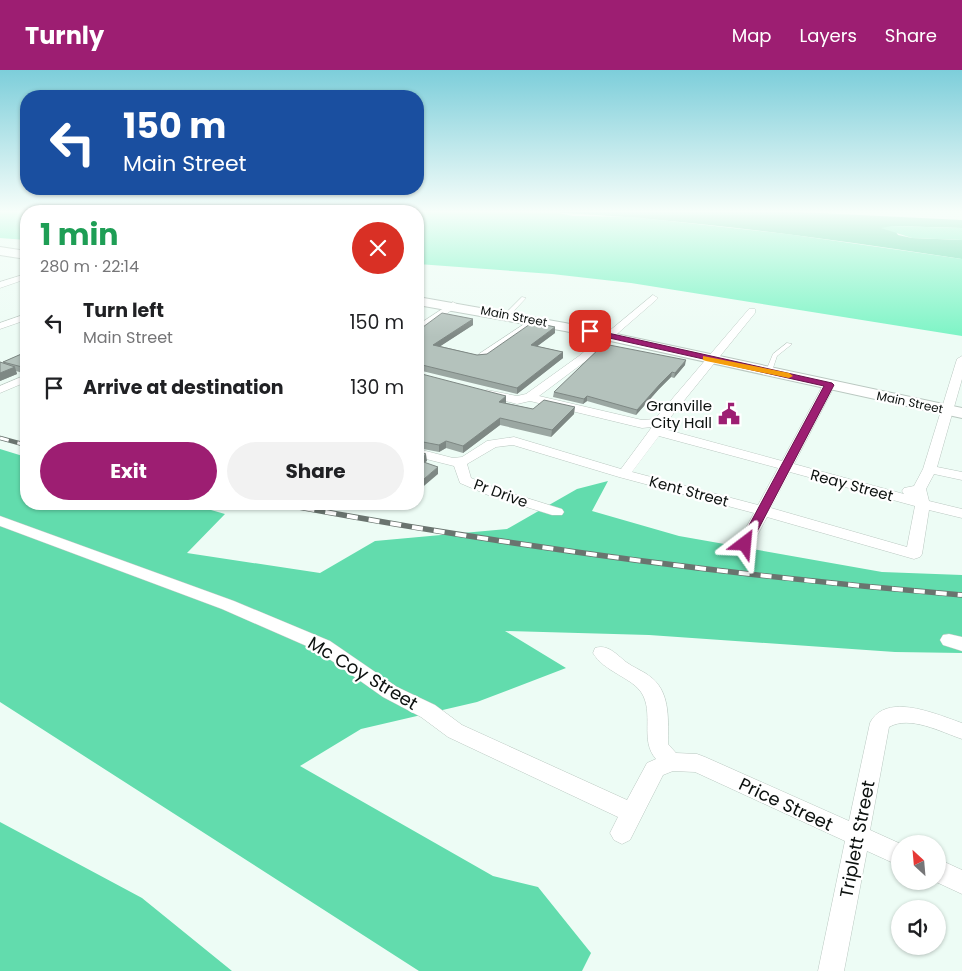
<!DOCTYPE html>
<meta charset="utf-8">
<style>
body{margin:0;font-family:Poppins,sans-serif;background:#f2f2f2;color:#202124;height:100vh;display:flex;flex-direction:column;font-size:19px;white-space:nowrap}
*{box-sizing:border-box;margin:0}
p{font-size:16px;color:#757577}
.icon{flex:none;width:28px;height:28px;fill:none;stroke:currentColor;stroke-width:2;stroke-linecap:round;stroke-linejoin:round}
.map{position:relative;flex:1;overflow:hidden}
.drawer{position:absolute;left:20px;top:135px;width:404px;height:305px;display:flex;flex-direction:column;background:#fff;border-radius:20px;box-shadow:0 1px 4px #0004}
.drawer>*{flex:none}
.hud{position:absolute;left:20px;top:20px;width:404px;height:105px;border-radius:20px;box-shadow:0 1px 4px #0004;background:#1a4fa0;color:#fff;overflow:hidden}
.needle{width:32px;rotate:334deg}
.controls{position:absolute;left:891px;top:765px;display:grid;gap:10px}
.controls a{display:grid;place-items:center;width:55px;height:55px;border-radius:50%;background:#fff;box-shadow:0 1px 4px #0004;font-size:25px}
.pin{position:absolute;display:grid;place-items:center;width:42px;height:42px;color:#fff;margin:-21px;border-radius:10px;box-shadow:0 2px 8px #0006}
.me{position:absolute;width:55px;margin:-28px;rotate:29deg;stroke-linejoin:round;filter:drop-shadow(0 0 4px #0008)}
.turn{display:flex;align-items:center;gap:18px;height:105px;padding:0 20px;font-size:22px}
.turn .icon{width:65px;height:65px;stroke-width:2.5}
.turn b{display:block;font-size:35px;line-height:42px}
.round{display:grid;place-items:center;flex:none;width:52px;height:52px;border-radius:26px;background:#f2f2f2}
.overview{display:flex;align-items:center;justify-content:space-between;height:85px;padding:0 20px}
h1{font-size:30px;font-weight:700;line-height:38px;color:#1e9e55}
.action{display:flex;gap:10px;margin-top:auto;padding:10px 20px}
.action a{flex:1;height:58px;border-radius:30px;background:#9d1e72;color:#fff;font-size:20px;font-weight:700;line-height:58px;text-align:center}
.action a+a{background:#f2f2f2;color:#202124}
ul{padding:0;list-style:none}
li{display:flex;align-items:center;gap:15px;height:65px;padding:0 20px}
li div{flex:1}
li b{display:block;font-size:19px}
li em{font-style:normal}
header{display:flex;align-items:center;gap:30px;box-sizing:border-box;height:70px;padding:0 25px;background:#9d1e72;color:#fff}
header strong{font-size:24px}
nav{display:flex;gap:28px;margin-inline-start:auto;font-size:18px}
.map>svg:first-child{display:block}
.forest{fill:#62dcad}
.water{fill:#7cf4c5}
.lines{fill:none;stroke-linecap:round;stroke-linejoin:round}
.service-casing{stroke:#bac8c1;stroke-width:1}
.minor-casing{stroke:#bac8c1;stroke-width:1}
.secondary-casing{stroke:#bac8c1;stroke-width:2}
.service{fill:#fff;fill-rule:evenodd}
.minor{fill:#fff;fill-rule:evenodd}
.secondary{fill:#fff;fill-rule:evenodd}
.rail-far1-casing{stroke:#6a746f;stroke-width:4.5}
.rail-casing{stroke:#6a746f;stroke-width:5.5}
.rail-far1{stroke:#fff;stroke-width:3;stroke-dasharray:9;stroke-linecap:butt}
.rail{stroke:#fff;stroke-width:4;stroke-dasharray:11;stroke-linecap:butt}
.wall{fill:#9ba7a2}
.shaded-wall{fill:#7e8884}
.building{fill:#b4c2bc;stroke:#7e8884}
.route{fill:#9d1e72;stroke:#66144a}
.slow{fill:#f59e0b}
.labels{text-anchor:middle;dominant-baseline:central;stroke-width:4.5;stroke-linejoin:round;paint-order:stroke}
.far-street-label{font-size:12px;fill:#0c110f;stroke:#fff}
.poi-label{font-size:15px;fill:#0c110f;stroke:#fff;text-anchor:end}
.street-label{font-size:15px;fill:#0c110f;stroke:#fff}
.near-street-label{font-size:18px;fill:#0c110f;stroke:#fff}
</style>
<header>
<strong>Turnly</strong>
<nav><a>Map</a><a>Layers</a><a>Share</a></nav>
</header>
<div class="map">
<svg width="962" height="901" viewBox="0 0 962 901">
<rect width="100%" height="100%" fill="#edfcf5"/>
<path class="forest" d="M526,141H779L962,150V158L892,156L898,165L912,168L962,170V189C817,167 672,147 526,141Z
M0,379L26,387V434H190L225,444L187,483L320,503L375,471L507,459L577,419L608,411L592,441L679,466L882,502L962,505V583L895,582L649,565L505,561L566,598L477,632L361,659L300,696L493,806L538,817L591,883L582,901H419L0,632Z
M0,752L142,828L232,901H0Z"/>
<path class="water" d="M0,141H484L559,143L573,146L633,147L787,164L962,189V266L631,213L552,204L418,194V141H26V170L0,168Z
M892,156L962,158V170L912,168L881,158Z"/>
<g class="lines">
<g class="service-casing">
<path id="service" d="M522,227L526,228L509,246H505V244Z
M787,273L792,274L777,286L772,301L771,302H767L766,301L773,284Z"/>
</g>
<g class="minor-casing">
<path id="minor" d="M26,204V209L0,218V212Z
M653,225L658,228L656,230L587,290L539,326L642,350L655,349L749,239H755V243L665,354L664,359L782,391L823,315L825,313H833L835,315L794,394L904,424L902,421L904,418L914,416L923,399L957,289L962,286V309L937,397L962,402V410L934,404L926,419L929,431L962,439V448L929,440L922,484L920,487L914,489L767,447L751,477H739L737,474L754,443L619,407L513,375L496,377L467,394L471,408L498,419L562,439L564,442L562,445H552L488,425L460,413L454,396L418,387V379L453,388L462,387L487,371L514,367L621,399L652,357L642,358L530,331L517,334L483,325L481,323L487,320L517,326L526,324L579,286ZM659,366L778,398L758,435L632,402ZM790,402L915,436L907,477L771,438Z
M453,232L458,235L456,237L422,261L418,262V255Z
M26,244V250L0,259V253Z
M535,247L540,250L538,252L487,288H479L478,286L479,284Z
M26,305V312L0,323V316Z
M0,446L234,531L330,571L397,617L435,635L462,655L627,730L647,693L656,689C639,670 655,643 641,622C632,608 603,601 593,583L595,578C608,574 616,584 626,592C634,598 644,601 652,608C671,624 668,652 668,674L676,683L697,684L705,687L849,751L870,653C886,621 938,645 962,653V669C941,662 910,645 889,657L870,760L901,774L900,796L867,781L844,901H818L845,771L695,702L673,701L663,705L630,770L622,774L614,770L610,763L618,747L448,667L421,647L383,627L318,581L222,539L0,456Z
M949,564L962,567V581L943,575L940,570L943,565Z
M938,789L962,800V824L934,811H938Z"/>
</g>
<g class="secondary-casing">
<path id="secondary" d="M0,177L26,181V189L0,185Z
M418,227L565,253L962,338V348L565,261L418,235Z"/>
</g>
<use href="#service" class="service"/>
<use href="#minor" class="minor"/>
<use href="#secondary" class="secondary"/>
<g class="rail-far1-casing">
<path id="rail-far1" d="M0,368L26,375"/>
</g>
<g class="rail-casing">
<path id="rail" d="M282,434C507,476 734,506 962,525"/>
</g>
<use href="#rail-far1" class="rail-far1"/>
<use href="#rail" class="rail"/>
</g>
<path class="wall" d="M473,249V255L440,276L477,285L487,284L555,263L537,276L563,282V288L517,324L418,300V301V257Z
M26,282V304L16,301L17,304L0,311V292L4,293L3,292Z
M685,295L674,308L671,307L659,319L636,345L587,331L583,334L553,327L554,322Z
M418,303L506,333L533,339L574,344L551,367L500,355L463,383L446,378L439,382L418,378Z"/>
<path class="shaded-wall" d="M473,249V255L433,281V275Z
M555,257V263L531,281V275Z
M563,282V288L517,324V318Z
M686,290L685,295L674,308L675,303Z
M15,297L17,304L0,311V303Z
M672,302L671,307L659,319L636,345L637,340L660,314Z
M506,326V333L499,332Z
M587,326V331L583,334L584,329Z
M575,337L574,344L551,367L552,360Z
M500,348V355L463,383V376Z
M446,371V378L439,382V375Z
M426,384L427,391L418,397V390Z
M438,397V404L418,421V414Z"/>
<path class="building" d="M442,243L473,249L433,275L477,285L487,284L533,252L555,257L531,275L563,282L517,318L418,294V257H423Z
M604,274L686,290L675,303L672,302L660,314L637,340L587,326L584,329L554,322Z
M26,282V298L3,292Z
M0,292L15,297L0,303Z
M418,303L506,326L499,332L533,339L544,330L575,337L552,360L500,348L463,376L446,371L439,375L418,371Z
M418,381L426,384L418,390L438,397L418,414Z"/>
<linearGradient id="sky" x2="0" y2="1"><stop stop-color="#7dceda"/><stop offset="0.53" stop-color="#f7fefa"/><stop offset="1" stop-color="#f7fefa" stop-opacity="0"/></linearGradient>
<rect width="962" height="267" fill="url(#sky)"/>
<path class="route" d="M590,259L832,313L834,315L749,477L745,478L739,474L824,316L587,263V260Z"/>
<path class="slow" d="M703,286L789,303L793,306L789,308L706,291L703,290Z"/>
<defs>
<g id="civic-bare" transform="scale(1.725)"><path d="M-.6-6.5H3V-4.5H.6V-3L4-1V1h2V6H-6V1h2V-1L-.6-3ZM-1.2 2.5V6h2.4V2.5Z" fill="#9d1e72" stroke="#fff" stroke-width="2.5" paint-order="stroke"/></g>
</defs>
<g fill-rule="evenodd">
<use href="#civic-bare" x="729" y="344"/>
</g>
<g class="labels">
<g class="far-street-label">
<text transform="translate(514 246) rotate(11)">Main Street</text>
<text transform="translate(910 332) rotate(12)">Main Street</text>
</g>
<g class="poi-label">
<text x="712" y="335">Granville<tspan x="712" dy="17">City Hall</tspan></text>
</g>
<g class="street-label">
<text transform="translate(852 415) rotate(15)">Reay Street</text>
<text transform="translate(689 421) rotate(15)">Kent Street</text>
<text transform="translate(501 423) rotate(20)">Pr Drive</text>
</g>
<g class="near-street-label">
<text transform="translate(363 603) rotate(31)">Mc Coy Street</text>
<text transform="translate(786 734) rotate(25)">Price Street</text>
<text transform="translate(857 769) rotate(-79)">Triplett Street</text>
</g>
</g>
</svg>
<div class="controls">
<a><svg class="needle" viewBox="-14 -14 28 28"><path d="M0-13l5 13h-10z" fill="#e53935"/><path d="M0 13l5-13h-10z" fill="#757577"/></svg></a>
<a><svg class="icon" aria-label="sound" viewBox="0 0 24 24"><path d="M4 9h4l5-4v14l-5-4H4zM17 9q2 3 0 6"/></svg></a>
</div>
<div class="pin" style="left:590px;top:261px;background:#d93025"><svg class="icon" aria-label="arrive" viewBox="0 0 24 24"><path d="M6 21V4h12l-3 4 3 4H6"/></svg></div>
<svg class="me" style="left:745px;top:474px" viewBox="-20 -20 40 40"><path d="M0-17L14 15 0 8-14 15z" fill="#9d1e72" stroke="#fff" stroke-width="4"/></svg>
<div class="hud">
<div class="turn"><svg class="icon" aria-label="left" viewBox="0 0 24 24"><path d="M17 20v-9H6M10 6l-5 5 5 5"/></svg><div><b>150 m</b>Main Street</div></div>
</div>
<section class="drawer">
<div class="overview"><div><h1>1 min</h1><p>280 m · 22:14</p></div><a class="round" style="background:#d93025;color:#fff"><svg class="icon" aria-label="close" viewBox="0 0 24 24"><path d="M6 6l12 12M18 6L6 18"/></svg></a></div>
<ul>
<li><svg class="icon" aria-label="left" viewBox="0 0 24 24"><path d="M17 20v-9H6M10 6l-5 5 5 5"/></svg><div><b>Turn left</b><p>Main Street</p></div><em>150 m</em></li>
<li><svg class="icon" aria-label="arrive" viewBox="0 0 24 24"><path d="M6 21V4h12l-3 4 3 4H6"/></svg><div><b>Arrive at destination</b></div><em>130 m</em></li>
</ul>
<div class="action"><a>Exit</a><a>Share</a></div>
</section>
</div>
